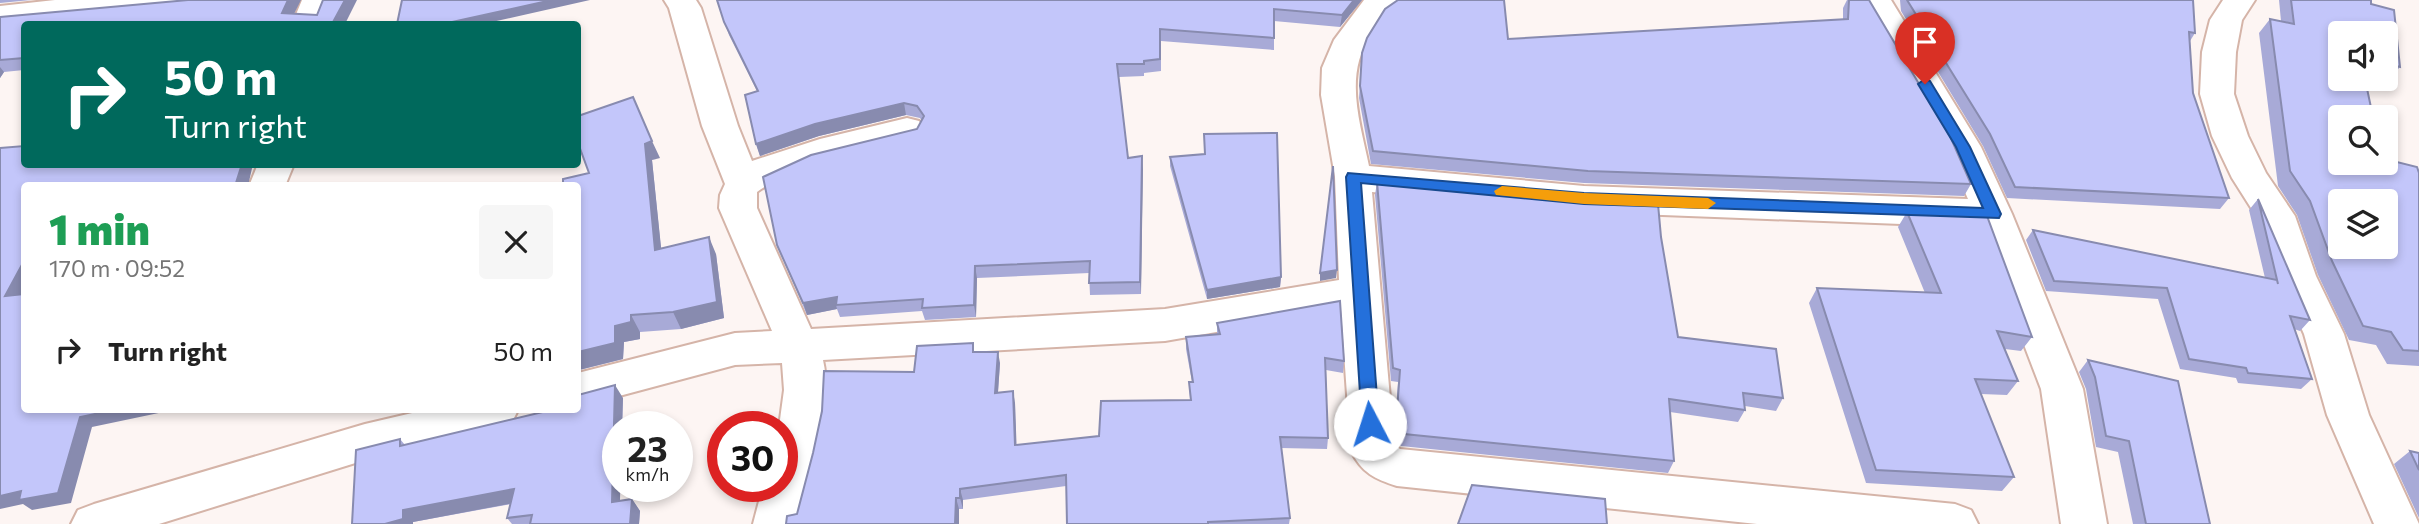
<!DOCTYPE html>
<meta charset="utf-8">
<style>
body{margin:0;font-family:Commissioner,sans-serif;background:#f6f6f6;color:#222;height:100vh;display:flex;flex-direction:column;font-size:26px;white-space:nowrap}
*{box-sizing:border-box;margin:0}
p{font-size:23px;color:#767676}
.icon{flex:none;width:38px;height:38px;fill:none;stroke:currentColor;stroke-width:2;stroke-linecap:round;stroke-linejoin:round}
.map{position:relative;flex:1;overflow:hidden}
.drawer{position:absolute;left:21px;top:182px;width:560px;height:231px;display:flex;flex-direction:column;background:#fff;border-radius:7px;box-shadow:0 4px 10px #0003}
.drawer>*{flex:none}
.hud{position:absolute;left:21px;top:21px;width:560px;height:147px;border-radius:7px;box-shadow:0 4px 10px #0003;background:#00695c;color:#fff;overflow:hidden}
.controls{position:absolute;left:2328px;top:21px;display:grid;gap:14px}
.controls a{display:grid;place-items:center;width:70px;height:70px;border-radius:7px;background:#fff;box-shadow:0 4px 10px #0003;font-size:35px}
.speed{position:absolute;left:602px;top:411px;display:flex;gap:14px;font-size:35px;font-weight:700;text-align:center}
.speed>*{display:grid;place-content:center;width:91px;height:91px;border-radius:50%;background:#fff;box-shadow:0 4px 10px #0003;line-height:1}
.speed small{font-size:18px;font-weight:400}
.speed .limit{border:10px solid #d22;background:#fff;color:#111}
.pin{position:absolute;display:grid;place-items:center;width:60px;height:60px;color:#fff;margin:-72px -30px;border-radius:50% 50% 50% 0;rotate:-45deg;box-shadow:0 0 7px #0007}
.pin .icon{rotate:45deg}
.me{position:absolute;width:77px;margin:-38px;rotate:355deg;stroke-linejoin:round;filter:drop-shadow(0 0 5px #0008)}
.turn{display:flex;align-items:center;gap:24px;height:147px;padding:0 28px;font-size:32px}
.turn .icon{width:91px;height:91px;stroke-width:2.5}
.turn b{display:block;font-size:49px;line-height:60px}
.round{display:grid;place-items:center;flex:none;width:74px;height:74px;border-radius:7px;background:#f6f6f6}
.headline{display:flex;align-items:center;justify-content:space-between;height:119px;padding:0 28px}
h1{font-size:42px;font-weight:800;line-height:52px;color:#1e9e55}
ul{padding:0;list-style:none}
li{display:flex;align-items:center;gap:21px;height:98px;padding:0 28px}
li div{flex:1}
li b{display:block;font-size:26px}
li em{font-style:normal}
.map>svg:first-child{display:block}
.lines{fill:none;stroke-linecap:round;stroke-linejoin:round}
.minor-casing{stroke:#d5b4a8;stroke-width:4}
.minor{fill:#fff;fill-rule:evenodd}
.wall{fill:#a8aad7;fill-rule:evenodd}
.shaded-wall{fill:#888baf}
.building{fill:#c3c6fa;stroke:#888baf;stroke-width:2;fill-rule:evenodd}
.route{fill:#2470db;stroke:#17498e;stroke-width:2}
.slow{fill:#f59e0b}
</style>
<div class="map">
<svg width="2419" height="524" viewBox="0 0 2419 524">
<rect width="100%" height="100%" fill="#fdf5f3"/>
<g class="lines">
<g class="minor-casing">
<path id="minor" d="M55,0H219L214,7L203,10L94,16L0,26V6Z
M302,0H334L324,24H292Z
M664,0H696L701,8L738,126L752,161L820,139L907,118L919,121L925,130L919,139C867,154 802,159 757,192V208L811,329L1165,309L1339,280L1335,177L1321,95L1322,68L1334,40L1364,0H1406C1401,8 1396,8 1389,12C1382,17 1377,27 1372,34C1343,73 1360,122 1369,166L1584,186L1968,199L1945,147L1859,0H1891L1981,147L2012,214L2083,389L2107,524H2061L2041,389L1979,227L1584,212L1372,192L1394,444L1400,449L1955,504L1971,510L1978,524H1757L1397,486C1375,479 1362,473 1351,451L1341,310L1165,341L823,360C835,414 810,472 799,524H753L763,486H782V427H779L784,390L782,363L735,365L578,407V373L735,333L772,331L719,208L720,195L725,184L702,126L669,8Z
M2223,0H2255L2242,20L2236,52L2234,94L2248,136L2266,173L2295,216L2316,276L2344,334L2369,415L2419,524H2374L2327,415L2304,334L2278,276L2258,219L2232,178L2212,136L2200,94L2202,52L2210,20Z
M258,164H294L285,186H249Z
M425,410H518L512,422L497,428L365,460L159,524H71L78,510L94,504L365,424Z"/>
</g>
<use href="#minor" class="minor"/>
</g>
<path class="wall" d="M0,0H31L0,3Z
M717,0H1362L1340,27L1274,21V50L1161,41V71L1144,73V76L1119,77L1128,158L1142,156L1141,294L1090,295L1089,273L977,278L976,317L925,320L922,311L840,317L837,309L807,315L777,245L917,129L922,121L920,118L906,115L819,136L760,156L756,144L757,91L729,35Z
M1847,0H1869L1971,184L1964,196L1584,183L1371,164L1359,98L1362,53L1508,39L1843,19V8Z
M1900,0H2193L2195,33L2190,41L2193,93L2229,198L2220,209L2007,198L1983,146L1901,11Z
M2279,0H2371V4L2394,10L2400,67L2387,81L2378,79H2385V33H2340V79H2365L2373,117H2340V163H2385V159L2417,167L2419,173V366L2387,364L2376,345L2349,340L2318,275L2297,215L2278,186L2259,33L2270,19L2281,21ZM2340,201H2385V247H2340Z
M294,14L345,24H24V70L4,72L0,78V17Z
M1170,157L1281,277L1280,287L1207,299L1170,166Z
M660,158L652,160L661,249L716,254L724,318L681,329L640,332V339L624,342L623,359L579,370L589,173Z
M1377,182L1661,237L1678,337L1783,398L1776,411L1745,406V410L1738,422L1670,412L1674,461L1668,473L1401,446L1397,443L1395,423L1398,382L1391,381L1375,195Z
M2258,199L2310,320L2300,331L2294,329L2312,379L2301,389L2238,383L2236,378L2180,369L2158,299L2046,291L2026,240L2033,230L2265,278L2249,210Z
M1907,212L2032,337L2021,351L2005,349L2018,381L2007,395L1981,394L2014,477L2002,491L1866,483L1809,303L1817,288L1925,293L1898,227Z
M1217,323L1344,361L1343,373L1326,370L1328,438L1327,449L1281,448L1290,518L1289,524H1067L1066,486L963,500V509H959V524H786L797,514L914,372L975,352L1000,363L998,393L1015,403L1016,445L1099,436L1190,400L1189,382H1192L1186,349V337L1217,334Z
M2088,360L2210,524H2133L2118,452L2096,447L2086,389L2079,372Z
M623,398L620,501L632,499L640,511L639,524H512L507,518L511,504L413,522L400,439L405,445Z
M2410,451L2419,453V518L2394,464Z"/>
<path class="shaded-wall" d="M288,0H301L289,24L282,13Z
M345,0H357L345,24H332Z
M552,0H590L483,24H443Z
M1354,0H1362L1340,27L1342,15Z
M0,67L4,72L0,78Z
M904,103L906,115L819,136L760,156L756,144L815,124Z
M652,141L660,158L652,160L663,266L655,250L645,144Z
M1142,156L1143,169L1141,294L1140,282Z
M242,164H253L248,186H235Z
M709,237L716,254L724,318L681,329L673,312Z
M24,261V293L17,307L5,296Z
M975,266L977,278L976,317L974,305Z
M1337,270L1336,278L1320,281V273Z
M1281,277L1280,287L1207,299V290Z
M837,297L836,305L837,309L807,315L803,303Z
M631,315L640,332V339L624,342L623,359L579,370L578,368V352Z
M998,352L1000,363L997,405L995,393Z
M615,385L623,398L622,427H618V486H620V514L612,502Z
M1013,391L1015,403L1017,457L1015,445Z
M114,410H173L92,427L71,503L32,510L23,504L0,509V496L21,491L80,417Z
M514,489L524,501L413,522V524H385L403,510Z
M960,489L963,500V509L960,498Z
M956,498L959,509V524H955Z
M632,499L640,511L639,524H630Z"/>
<path class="building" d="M188,0H288L282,13L317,15L323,0H345L332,24H24V58L0,60V17Z
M402,0H552L443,24H397Z
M717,0H1354L1342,15L1274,9V38L1160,29V59L1144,61V64H1117L1128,158L1142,156L1140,282L1089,283L1090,261L975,266L974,305L922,308L923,299L836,305L837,297L803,303L777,245L763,177L811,155L917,129L924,116L917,106L904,103L815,124L756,144L745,95L758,91L724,22Z
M1398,0H1504L1508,39L1848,19L1849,0H1869L1950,136L1971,184L1588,171L1373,151L1360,86L1362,53L1367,38L1385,9Z
M1907,0H2193L2195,33L2189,32L2193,93L2229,198L2015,187L1990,134Z
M2291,0H2371V4L2394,10L2400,67L2385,63V33H2340V79H2365L2373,117H2340V163H2385V159L2417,167L2419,173V351L2403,350L2391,332L2363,326L2332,261L2310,201L2290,171L2270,19L2294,24ZM2340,201H2385V247H2340Z
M633,97L652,141L645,144L655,250L709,237L717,302L673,312L631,315V322L615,326V343L578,352V186H563V179L589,173L578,143V116Z
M1277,133L1281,277L1207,290L1170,157L1205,154L1204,134Z
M24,146V164H242L235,186H24V261L5,296L24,294V410H114L80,417L58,493L19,500L21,491L0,496V148Z
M1333,166L1337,270L1320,273Z
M1377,182L1588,202L1658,204L1661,237L1678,337L1776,349L1783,398L1743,393L1745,410L1669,399L1674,461L1404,434L1399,430L1397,411L1400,370L1393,368Z
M2258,199L2310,320L2290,316L2312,379L2248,373L2246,368L2189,359L2167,288L2054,281L2033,230L2277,280L2278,284Z
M1907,212L1987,216L2032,337L1997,331L2018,381L1975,379L2014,477L1876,470L1817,288L1941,293Z
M1340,301L1344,361L1325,358L1328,438L1280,437L1290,518L1208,522V524H1067L1066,475L960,489V498H956L955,524H786L787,516L797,514L813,453L822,411L824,371L914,372L917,346L973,343V352H998L995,393L1013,391L1015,445L1099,436L1101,401L1191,400L1189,382H1193L1186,337L1220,334L1217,323Z
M2088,360L2178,381L2210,524H2146L2129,441L2106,436L2095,377Z
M615,385L612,502L632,499L630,524H530L532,515L507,518L514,489L403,510V519L385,524H352L356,450L400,439V446L551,410H578V395Z
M2410,451L2419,453V470Z
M1472,485L1605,499L1607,524H1458Z"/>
<path class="route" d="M1925,79L1930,81L1970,147L2001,214L1999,218L1584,204L1361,183L1379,424L1377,430L1370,432L1364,430L1362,424L1346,177L1348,173L1584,193L1983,208L1956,147L1918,84Z"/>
<path class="slow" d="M1502,186L1584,193L1708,198L1716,203L1708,209L1584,204L1496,195L1494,191Z"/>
</svg>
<div class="controls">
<a><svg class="icon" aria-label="sound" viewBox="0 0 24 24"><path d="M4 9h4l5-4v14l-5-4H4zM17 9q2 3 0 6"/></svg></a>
<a><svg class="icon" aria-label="search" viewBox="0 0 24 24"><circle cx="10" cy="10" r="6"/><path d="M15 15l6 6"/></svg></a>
<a><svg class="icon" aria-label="layers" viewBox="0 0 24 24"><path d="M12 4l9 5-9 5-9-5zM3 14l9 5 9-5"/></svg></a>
</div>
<div class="speed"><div>23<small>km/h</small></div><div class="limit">30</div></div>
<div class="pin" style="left:1925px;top:84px;background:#d93025"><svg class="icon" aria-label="arrive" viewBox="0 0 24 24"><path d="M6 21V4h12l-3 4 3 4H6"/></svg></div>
<svg class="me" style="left:1370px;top:424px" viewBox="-20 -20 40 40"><circle r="19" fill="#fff"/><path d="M0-13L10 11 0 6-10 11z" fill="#2470db"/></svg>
<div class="hud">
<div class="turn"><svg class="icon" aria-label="right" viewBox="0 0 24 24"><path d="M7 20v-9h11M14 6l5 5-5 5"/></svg><div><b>50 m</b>Turn right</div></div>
</div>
<section class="drawer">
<div class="headline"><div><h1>1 min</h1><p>170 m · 09:52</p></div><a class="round"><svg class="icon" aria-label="close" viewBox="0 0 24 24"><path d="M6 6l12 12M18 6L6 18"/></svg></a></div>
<ul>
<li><svg class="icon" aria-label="right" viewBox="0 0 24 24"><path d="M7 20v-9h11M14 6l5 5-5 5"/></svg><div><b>Turn right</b></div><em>50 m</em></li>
</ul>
</section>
</div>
